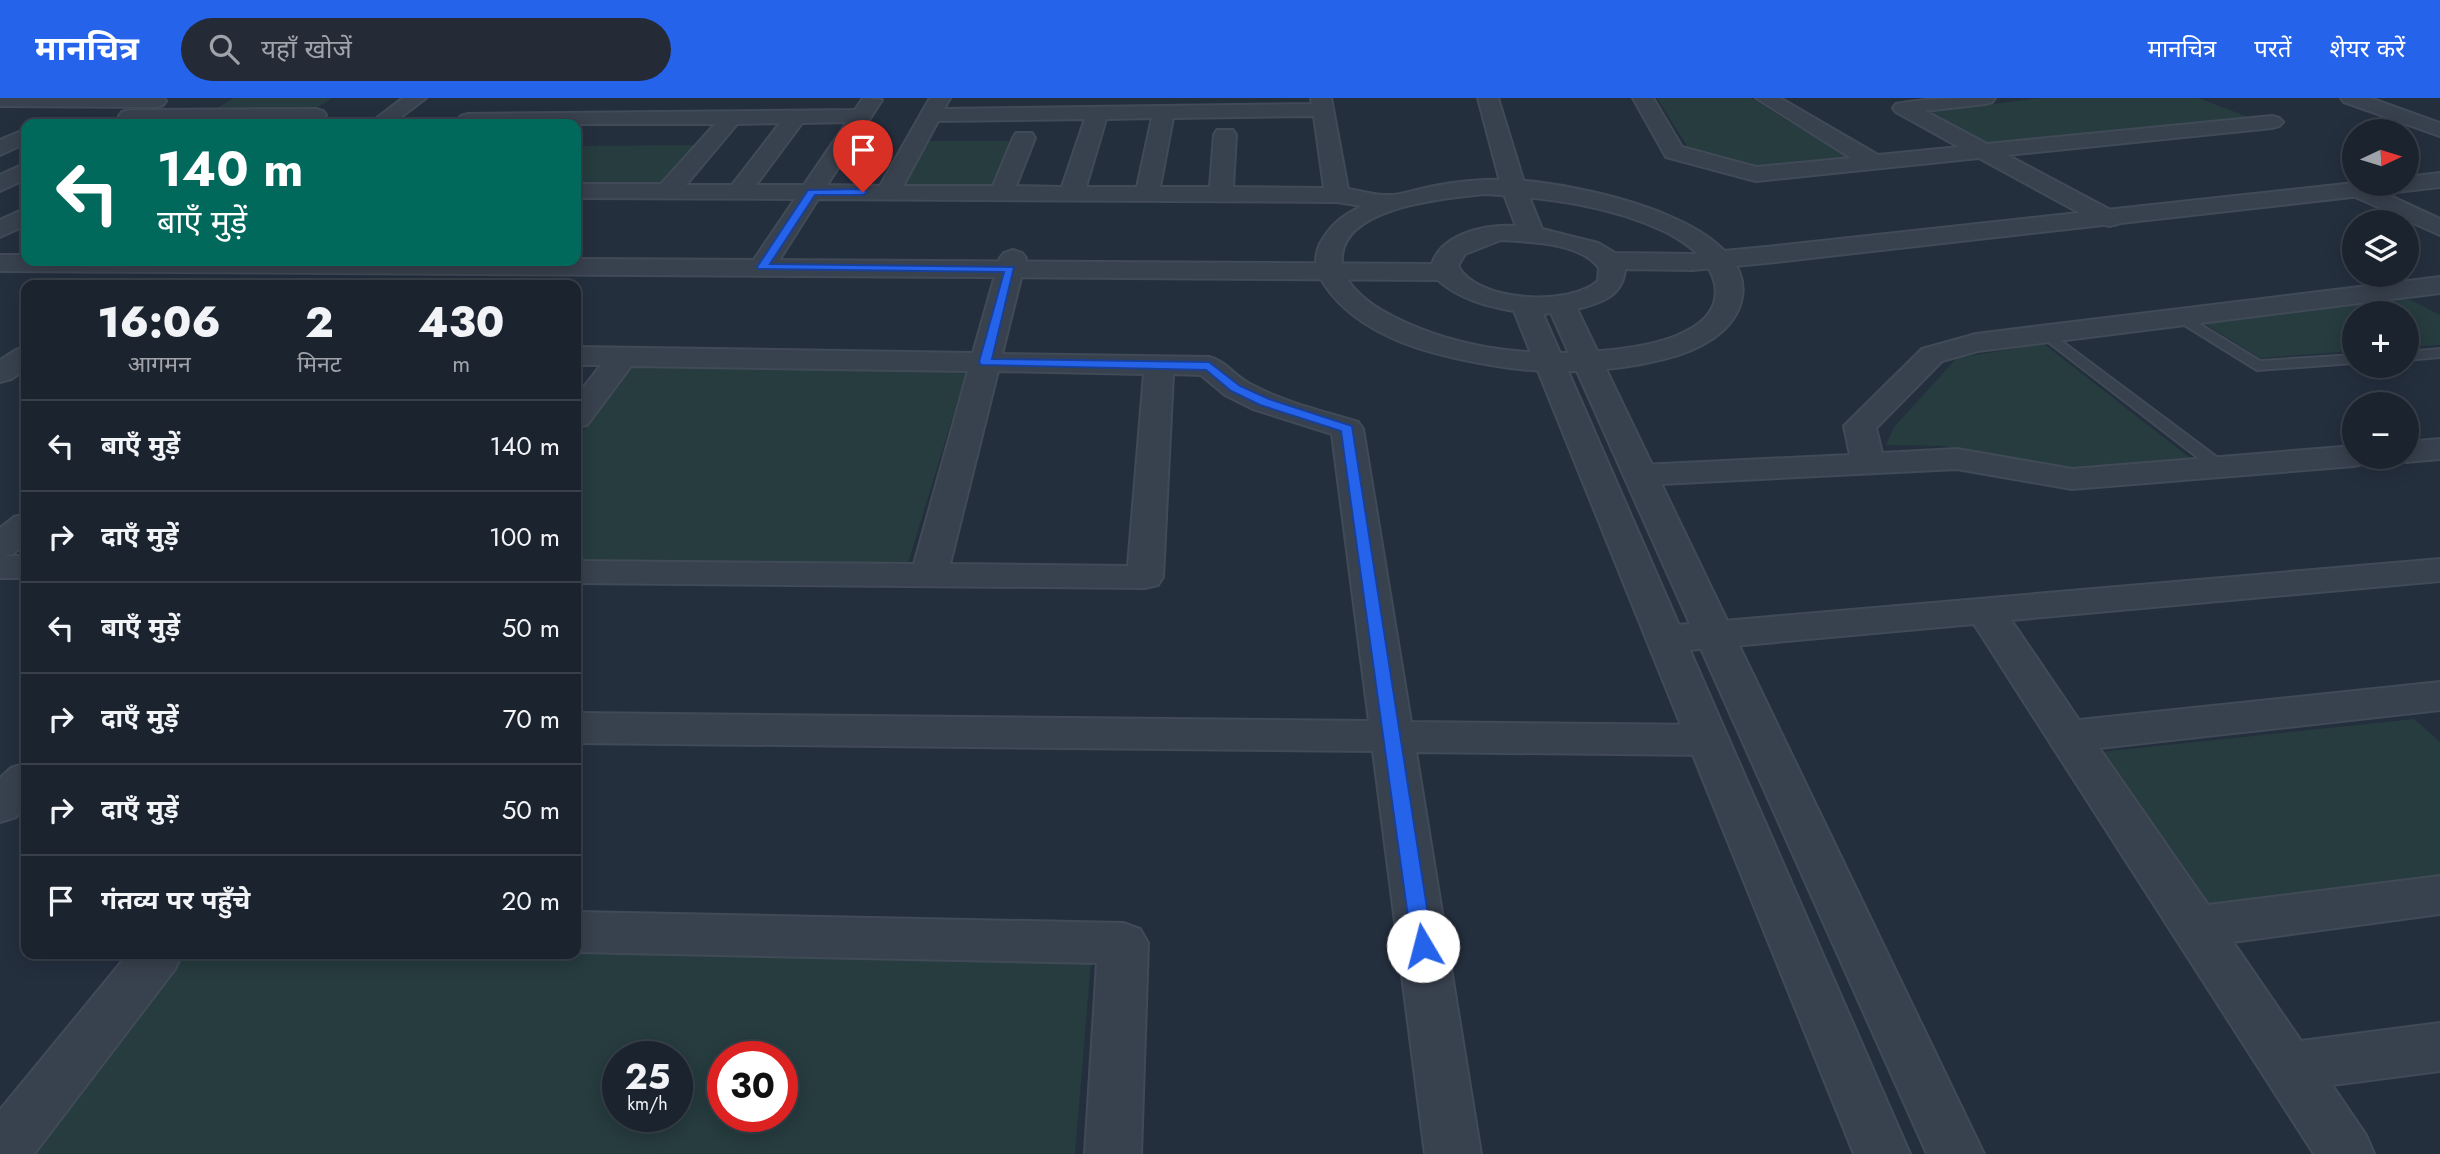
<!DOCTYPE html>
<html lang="hi">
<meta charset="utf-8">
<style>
body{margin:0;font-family:Jost,"Noto Sans Devanagari",sans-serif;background:#242b36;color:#f1f3f6;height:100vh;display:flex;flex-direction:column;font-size:26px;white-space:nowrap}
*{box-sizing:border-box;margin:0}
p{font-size:23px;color:#a0a4aa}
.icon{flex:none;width:38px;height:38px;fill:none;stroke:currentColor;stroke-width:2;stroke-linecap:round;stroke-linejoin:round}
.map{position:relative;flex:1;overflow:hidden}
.sheet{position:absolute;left:21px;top:182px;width:560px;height:679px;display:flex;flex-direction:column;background:#1b232e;border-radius:14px;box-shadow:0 4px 18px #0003,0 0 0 2px #39404a}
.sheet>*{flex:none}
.top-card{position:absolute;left:21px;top:21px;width:560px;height:147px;border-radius:14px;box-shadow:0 4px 18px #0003,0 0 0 2px #39404a;background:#00695c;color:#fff;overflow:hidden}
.needle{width:46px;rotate:86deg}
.fabs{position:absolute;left:2342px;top:21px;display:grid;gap:14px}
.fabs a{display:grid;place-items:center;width:77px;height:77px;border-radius:50%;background:#1b232e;box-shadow:0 4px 18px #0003,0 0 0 2px #39404a;font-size:35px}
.speed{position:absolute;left:602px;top:943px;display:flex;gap:14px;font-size:35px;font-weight:700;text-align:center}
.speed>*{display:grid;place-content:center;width:91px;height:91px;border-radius:50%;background:#1b232e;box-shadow:0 4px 18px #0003,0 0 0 2px #39404a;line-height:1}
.speed small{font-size:18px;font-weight:400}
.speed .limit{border:10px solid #d22;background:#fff;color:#111}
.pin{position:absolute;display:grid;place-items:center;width:60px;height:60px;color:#fff;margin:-72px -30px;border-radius:50% 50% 50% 0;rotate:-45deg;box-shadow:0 0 7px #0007}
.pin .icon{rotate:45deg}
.me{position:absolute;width:77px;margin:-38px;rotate:352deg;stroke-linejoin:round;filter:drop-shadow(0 0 5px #0008)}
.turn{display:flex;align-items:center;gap:24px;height:147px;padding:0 21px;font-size:32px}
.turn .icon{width:91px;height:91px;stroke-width:2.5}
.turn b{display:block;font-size:49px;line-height:60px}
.eta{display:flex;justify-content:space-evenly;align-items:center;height:119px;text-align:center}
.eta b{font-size:42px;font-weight:800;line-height:49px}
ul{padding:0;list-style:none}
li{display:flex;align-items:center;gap:21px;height:91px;padding:0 21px;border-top:2px solid #39404a}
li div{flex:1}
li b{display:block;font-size:26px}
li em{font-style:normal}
header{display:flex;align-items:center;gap:42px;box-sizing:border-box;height:98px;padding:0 35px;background:#2563eb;color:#fff}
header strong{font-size:33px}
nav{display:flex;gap:38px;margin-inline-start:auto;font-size:24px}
.search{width:490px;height:63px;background:#242b36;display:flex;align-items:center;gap:18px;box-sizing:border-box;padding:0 24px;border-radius:38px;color:#a0a4aa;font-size:26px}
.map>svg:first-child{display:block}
.green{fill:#263c3f;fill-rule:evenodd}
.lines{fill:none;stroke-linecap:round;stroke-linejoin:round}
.service-casing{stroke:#414a57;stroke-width:4}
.minor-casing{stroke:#414a57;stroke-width:4}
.tertiary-casing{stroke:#414a57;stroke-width:4}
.service{fill:#38414e;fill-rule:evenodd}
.minor{fill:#38414e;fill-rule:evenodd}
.tertiary{fill:#38414e;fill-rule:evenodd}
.route{fill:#2563eb;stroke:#184099;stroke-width:2}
</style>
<header>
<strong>मानचित्र</strong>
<div class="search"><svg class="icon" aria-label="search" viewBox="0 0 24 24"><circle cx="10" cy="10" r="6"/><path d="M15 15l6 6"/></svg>यहाँ खोजें</div>
<nav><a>मानचित्र</a><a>परतें</a><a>शेयर करें</a></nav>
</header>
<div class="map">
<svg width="2440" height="1056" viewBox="0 0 2440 1056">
<rect width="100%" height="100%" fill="#242f3e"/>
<path class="green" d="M234,0H332L309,15L210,14Z
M1657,0H1751L1848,60L1754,69L1689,51Z
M2040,0H2198L2254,21L1987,46L1925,15Z
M924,43H1019L999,91L898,90Z
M697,47L664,88L576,87V48Z
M2405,199L2440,217V247L2406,249V215H2354V253L2260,260L2205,226Z
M2044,246L2194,363L2059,373L1944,348L1886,347L1894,329L1957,260Z
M633,266L967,272L908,465L576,463V343Z
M2414,621L2440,644V779L2208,806L2101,654Z
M184,856H576L1091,864L1075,1056H29ZM618,959H677V1018H618ZM723,959H782V1018H723Z"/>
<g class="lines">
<g class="service-casing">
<path id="service" d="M2183,216L2260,263L2354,257V265L2257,272L2178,223L2176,220Z
M2048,233L2226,366L2228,369L2226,372H2214L2043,240V234Z
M2440,251V259L2406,262V254Z"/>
</g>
<g class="minor-casing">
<path id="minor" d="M0,0H164L166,3L163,7L156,9L0,8Z
M403,0H426L392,26H369Z
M863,0L882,2L827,87L880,88L930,0H950L944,11L1312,6L1311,0H1331L1348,91C1361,93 1376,98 1390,97C1400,97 1411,93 1421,91C1441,86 1463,83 1484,82C1538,79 1620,97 1669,118C1700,131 1749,159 1742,199C1736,235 1696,253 1664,261C1608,275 1547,277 1491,267C1431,257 1359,239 1324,186C1316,173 1313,160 1320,146C1330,127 1343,117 1362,108L1337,104L818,101L771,175L762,177L753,175L749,169L795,101L576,100V86H661L715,26H460L458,22L461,18L468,16L855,12ZM1314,18L1324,90L1233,89L1236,37L1233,32H1217L1214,37L1210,89H1160L1173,20ZM1152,20L1137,89H1086L1106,21ZM1085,21L1062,89L1016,88L1035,40L1032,35H1016L1013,40L993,88H903L938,23ZM847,24L804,87H756L802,25ZM780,25L732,87H686L737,26ZM1486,96C1548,100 1609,107 1666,134C1687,145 1710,161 1715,186C1725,239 1637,250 1601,253C1527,260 1447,250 1381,212C1366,203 1343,185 1342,165C1337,108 1447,100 1486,96Z
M1633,0H1653L1682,49L1756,69L1851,60L1756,0H1780L1878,57L1959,49L1896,14L1893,10L1896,6C1928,0 1962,0 1995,0L1992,4L1985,6L1925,13L1987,46L2272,18L2279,20L2283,24L2279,28L2272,30L2007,57L2118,116L2121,121L2118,126L2109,128L2100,126L1979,60L1756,83L1748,81L1666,59Z
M2341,0H2370L2440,25V38L2344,4Z
M316,11L323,13L326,17L323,21L129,24L122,22L119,18L122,14L129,12Z
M26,31V45L0,57V42Z
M26,65V81L0,93V77Z
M2356,86L2367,87L2440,121V137L2351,97L2347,92Z
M26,110V127L0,139V122Z
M1013,152L1022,155L1026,160L1002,256L1209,259C1226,263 1234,278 1250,286C1283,304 1322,313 1358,324L1363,331L1411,624L1708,627L1723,631L1729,642L1723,653L1708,657L1416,654L1481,1056H1425L1373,653L576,645V615L1369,623L1332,336L1253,311L1225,297L1201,277L1173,276L1163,479L1158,487L1145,490L576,485V463L914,466L968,273L631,268L587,327L576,329V299L601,267H576V249L973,255L1000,160L1004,155ZM998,273L1144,276L1128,468L950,466Z
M2440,179V195L1978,253L1942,263L1876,330L1882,355L1957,351L2072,371L2354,348V359H2370L2366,365L2354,368L2072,391L1957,371L1641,387L1629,384L1624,377L1629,370L1641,367L1850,357L1844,328L1922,251L1976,236Z
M26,249V271L11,281L0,284V262L16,252Z
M2440,341V361L2406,364L2393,359H2406V344Z
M0,458H26V480H0Z
M2440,461V483L2011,522L2079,622L2440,584V612L2099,650L2208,807L2440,778V816L2233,844L2301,943L2440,925V973L2332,987L2366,1037L2374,1056H2314L1974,526L1666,554L1652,550L1647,541L1652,532L1666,528Z
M26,665V708L16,719L0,724V680L11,670Z
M576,814L1123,825L1140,831L1148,845L1141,1056H1085L1097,865L576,854Z
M128,856H182L175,871L34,1056H0V1012Z"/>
</g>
<g class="tertiary-casing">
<path id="tertiary" d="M1478,0H1498L1526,91L1542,131L1598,145L1615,155L1692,156L1766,149L2354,85L2406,86V79L2440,75V89L1766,165L1692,172L1625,171C1623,198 1601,205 1577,211L1984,1056H1927L1551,215L1543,216L1910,1056H1854L1514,213C1487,208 1459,201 1438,182L0,173V157H26V163L576,161L1432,166C1442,135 1487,126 1516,128L1502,91ZM1501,142C1530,144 1580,144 1599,170L1598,183C1569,209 1476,204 1458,168L1465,156Z
M26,416V444L13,456L0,459V430L14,419Z"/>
</g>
<use href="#service" class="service"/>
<use href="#minor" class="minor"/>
<use href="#tertiary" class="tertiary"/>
</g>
<path class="route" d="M808,92L863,91L867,94L863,97H815L770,166L1014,169L992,261L1209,264L1240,288L1269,301L1352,328L1433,848L1430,854L1423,856L1416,854L1412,848L1341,333L1260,307L1231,293L1206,272L981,267L979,264L1004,174L758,171L757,169Z"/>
</svg>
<div class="fabs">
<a><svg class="needle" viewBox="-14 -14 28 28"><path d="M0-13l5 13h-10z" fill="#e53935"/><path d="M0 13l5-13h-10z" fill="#a0a4aa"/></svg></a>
<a><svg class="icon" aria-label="layers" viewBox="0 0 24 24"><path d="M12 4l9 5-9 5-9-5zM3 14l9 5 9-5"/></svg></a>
<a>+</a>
<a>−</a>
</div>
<div class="speed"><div>25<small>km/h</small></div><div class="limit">30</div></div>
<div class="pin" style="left:863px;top:94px;background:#d93025"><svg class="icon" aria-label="arrive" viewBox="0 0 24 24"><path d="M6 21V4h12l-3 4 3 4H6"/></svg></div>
<svg class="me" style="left:1423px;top:848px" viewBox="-20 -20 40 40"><circle r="19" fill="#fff"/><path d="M0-13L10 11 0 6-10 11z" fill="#2563eb"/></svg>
<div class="top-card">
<div class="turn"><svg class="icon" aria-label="left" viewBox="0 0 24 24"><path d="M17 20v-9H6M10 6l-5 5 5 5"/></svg><div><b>140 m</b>बाएँ मुड़ें</div></div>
</div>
<section class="sheet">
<div class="eta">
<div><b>16:06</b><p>आगमन</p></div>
<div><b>2</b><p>मिनट</p></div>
<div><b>430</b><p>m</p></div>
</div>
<ul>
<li><svg class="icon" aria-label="left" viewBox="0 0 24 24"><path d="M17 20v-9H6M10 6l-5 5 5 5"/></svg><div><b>बाएँ मुड़ें</b></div><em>140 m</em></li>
<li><svg class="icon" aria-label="right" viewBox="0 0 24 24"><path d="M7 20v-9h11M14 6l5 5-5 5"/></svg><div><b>दाएँ मुड़ें</b></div><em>100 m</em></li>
<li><svg class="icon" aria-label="left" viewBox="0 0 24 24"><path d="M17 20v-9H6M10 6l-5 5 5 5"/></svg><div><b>बाएँ मुड़ें</b></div><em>50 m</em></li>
<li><svg class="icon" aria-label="right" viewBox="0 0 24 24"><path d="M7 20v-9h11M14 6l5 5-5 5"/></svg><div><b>दाएँ मुड़ें</b></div><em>70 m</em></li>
<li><svg class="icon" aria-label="right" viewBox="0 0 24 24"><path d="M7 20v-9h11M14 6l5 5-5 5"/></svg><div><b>दाएँ मुड़ें</b></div><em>50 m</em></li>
<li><svg class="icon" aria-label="arrive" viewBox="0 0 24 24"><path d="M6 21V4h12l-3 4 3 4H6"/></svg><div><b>गंतव्य पर पहुँचे</b></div><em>20 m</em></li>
</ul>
</section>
</div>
